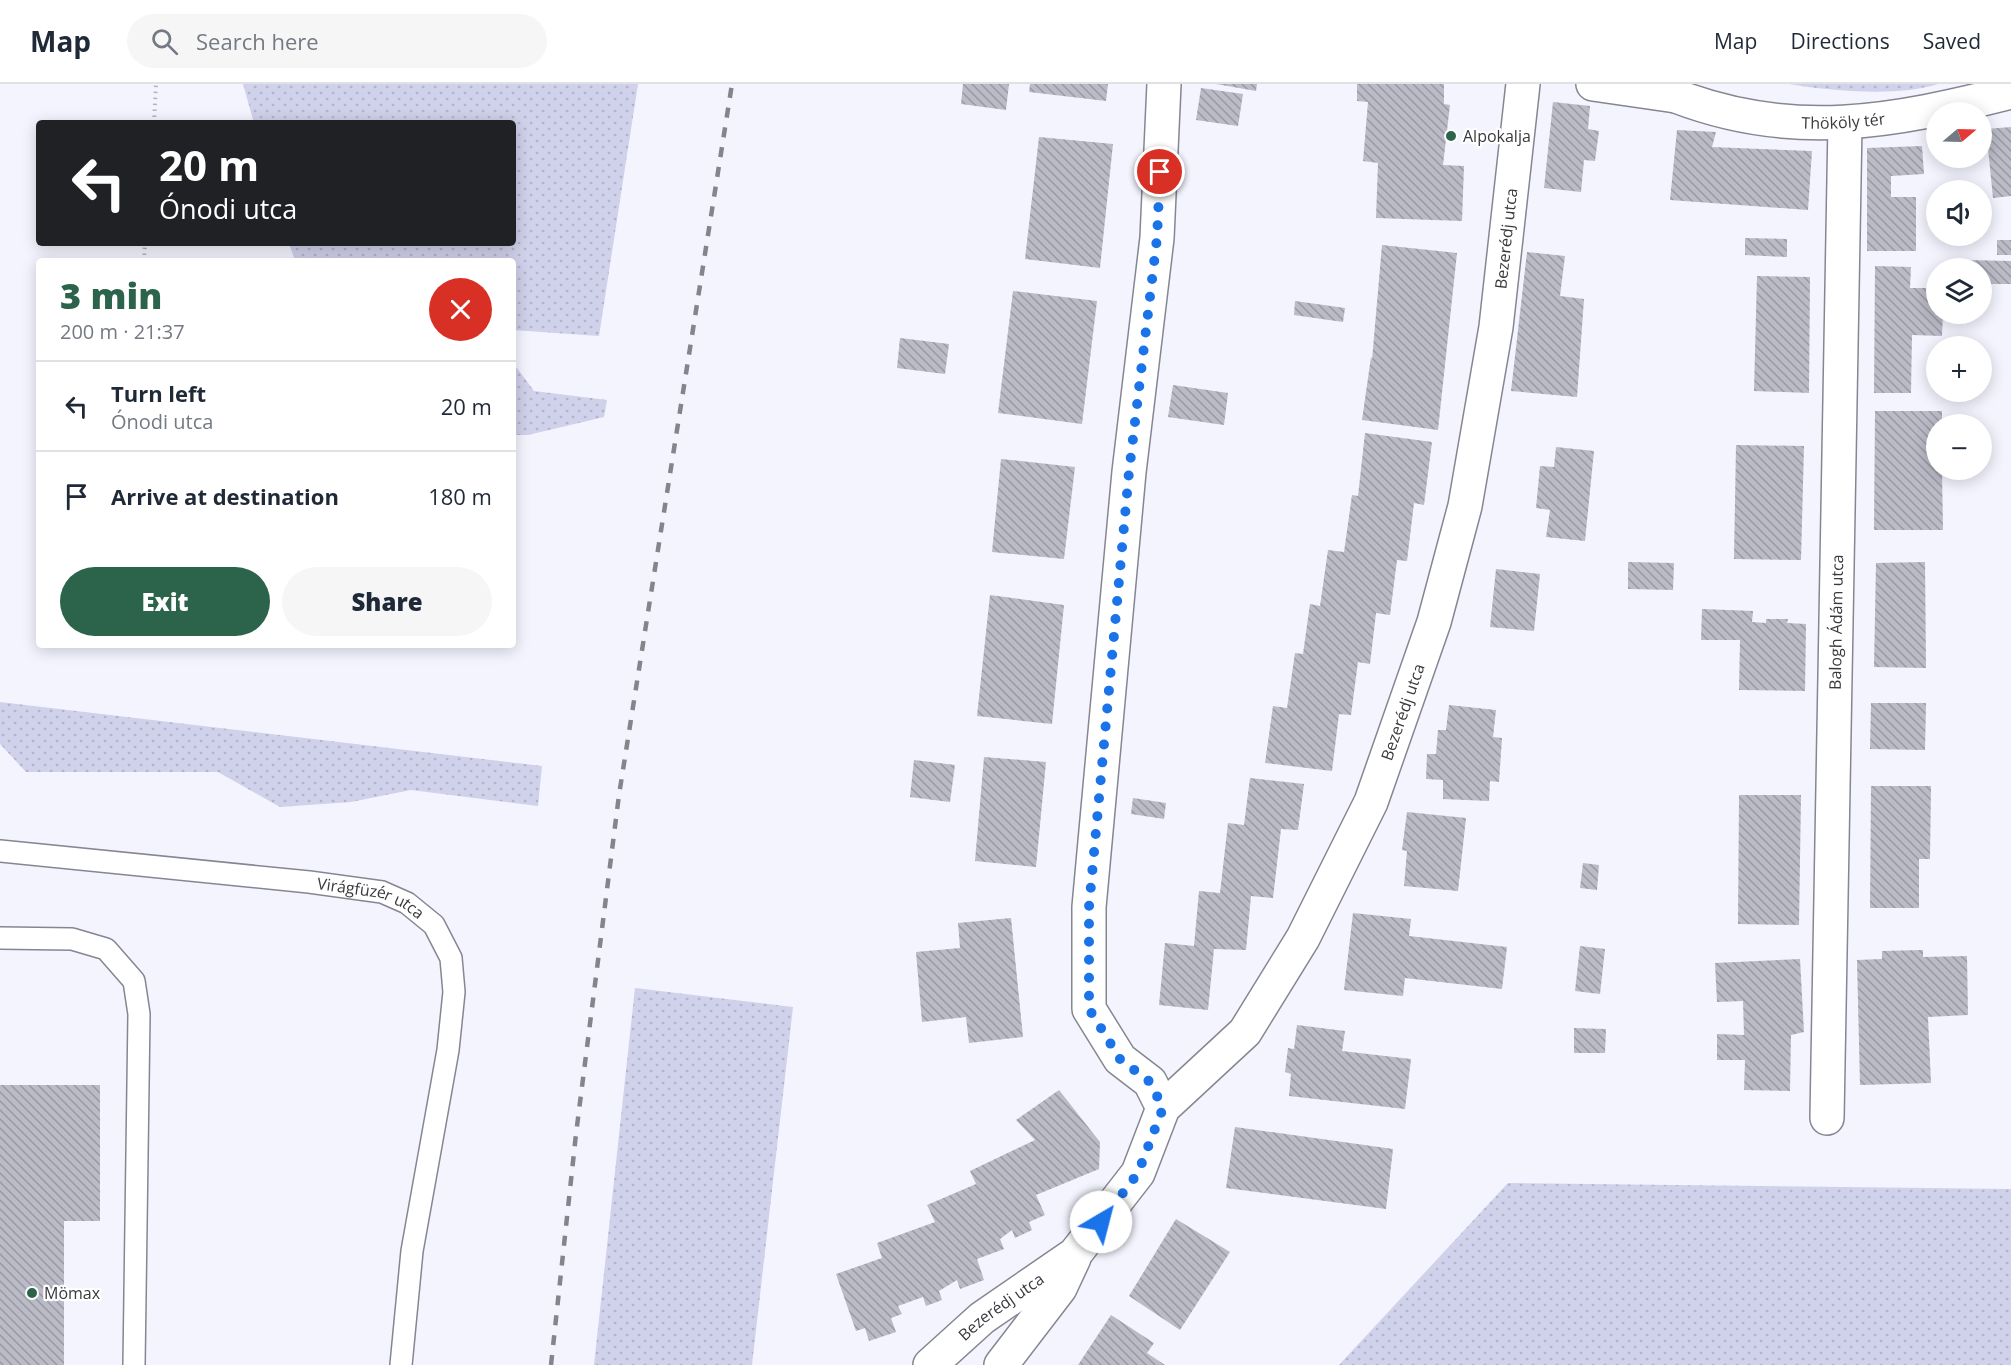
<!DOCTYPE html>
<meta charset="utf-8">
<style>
body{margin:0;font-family:"Open Sans",sans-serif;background:#f6f6f7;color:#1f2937;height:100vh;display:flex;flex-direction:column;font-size:22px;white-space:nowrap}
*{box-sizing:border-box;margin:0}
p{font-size:20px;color:#747a83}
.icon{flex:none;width:33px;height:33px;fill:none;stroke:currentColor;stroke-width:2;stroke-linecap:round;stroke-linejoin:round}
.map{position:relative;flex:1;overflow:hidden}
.panel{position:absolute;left:36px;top:174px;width:480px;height:390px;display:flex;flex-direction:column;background:#fff;border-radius:6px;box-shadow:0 3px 15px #0003}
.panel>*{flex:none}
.top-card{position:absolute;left:36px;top:36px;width:480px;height:126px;border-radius:6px;box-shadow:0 3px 15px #0003;background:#202124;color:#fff;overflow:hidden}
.needle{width:39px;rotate:71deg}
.tools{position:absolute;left:1926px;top:18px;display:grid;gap:12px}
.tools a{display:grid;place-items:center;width:66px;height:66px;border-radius:50%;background:#fff;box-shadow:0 3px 15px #0003;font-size:30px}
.pin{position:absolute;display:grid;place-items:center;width:51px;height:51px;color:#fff;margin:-26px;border:3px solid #fff;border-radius:50%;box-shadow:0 2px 6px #0007}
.me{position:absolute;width:66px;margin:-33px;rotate:37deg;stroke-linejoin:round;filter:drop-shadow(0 0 4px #0008)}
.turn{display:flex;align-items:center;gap:21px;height:126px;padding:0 24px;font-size:27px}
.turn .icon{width:78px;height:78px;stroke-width:2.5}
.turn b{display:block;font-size:42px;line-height:51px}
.round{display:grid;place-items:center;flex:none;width:63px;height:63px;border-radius:32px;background:#f6f6f7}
.overview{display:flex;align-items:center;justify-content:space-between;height:102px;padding:0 24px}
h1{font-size:36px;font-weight:800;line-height:45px;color:#2c634b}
.button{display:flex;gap:12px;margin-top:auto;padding:12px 24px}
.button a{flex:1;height:69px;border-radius:36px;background:#2c634b;color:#fff;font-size:24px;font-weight:800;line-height:69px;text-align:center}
.button a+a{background:#f6f6f7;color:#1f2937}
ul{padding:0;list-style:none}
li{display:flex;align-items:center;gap:18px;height:90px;padding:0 24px;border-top:2px solid #e0e1e3}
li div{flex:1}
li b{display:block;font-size:22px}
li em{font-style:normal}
header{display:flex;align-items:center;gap:36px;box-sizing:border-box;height:84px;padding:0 30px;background:#fff;border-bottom:2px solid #e0e1e3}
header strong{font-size:28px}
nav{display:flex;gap:33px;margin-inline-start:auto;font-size:21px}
.search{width:420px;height:54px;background:#f6f6f7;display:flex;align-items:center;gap:15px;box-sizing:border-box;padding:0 21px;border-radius:33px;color:#747a83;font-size:22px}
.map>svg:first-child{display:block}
.green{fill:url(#green-dots)}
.building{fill:url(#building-back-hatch)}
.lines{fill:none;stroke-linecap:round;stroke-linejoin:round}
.lane-casing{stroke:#858691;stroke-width:24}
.street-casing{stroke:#858691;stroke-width:36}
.path{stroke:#b2b3bb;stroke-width:4;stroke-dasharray:1.5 4.5;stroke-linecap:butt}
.lane{stroke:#fff;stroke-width:21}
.street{stroke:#fff;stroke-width:33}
.rail{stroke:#84858b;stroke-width:4.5;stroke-dasharray:10 10;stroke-linecap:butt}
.route{stroke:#1a73e8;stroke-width:10;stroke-dasharray:0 18}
.poi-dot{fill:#2c634b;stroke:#fff;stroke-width:2}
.labels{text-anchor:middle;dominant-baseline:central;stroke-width:4.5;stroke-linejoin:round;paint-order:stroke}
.street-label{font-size:16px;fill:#393a3e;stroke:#fff}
.poi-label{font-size:16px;fill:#393a3e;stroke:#fff;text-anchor:start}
</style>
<header>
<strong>Map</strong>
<div class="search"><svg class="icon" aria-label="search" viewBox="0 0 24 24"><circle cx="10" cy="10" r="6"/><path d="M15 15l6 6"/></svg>Search here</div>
<nav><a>Map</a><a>Directions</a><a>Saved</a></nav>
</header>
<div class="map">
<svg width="2011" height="1281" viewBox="0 0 2011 1281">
<defs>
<pattern id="green-dots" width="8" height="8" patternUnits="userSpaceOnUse" patternTransform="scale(1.5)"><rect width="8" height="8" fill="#d0d1ea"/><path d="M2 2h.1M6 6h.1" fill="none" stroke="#b3b4ca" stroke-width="1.8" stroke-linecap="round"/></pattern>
<pattern id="building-back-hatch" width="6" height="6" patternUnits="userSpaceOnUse" patternTransform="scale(1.5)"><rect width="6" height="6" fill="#babbc6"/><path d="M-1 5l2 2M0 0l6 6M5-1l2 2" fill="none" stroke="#9899a2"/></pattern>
</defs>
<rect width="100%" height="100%" fill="#f3f4fe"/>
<path class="green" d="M243,0H638L599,252L513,246V177H295L289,159H513V39H254Z
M1789,0H1938C1897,13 1831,7 1789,0Z
M513,283L517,284L534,307L607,316L604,333L528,351H513Z
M0,618L542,682L538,722L411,706L351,718L280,723L218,688H26L0,660Z
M635,904L793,923L752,1281H594Z
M1508,1099L2011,1105V1281H1339Z"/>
<path class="building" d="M963,0H1009L1006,26L961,20Z
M1030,0H1108L1106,17L1029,8Z
M1216,0H1257L1256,7Z
M1357,0H1444V20L1450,21L1443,81L1464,82L1462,137L1376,134L1378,79L1363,77L1368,18L1357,17Z
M1201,4L1243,10L1238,42L1196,36Z
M1553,18L1590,22L1588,45L1599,47L1595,77L1584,76L1581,108L1544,104Z
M2011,43V112L1993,114L1986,45Z
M1677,46L1716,48L1712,63L1812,67L1808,126L1670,116Z
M1039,53L1113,60L1100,184L1025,175Z
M1922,62L1924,90L1891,92V113H1916V167H1867V64Z
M1745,154L1787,155V173L1745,171Z
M1997,156H2011V171H1997Z
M1382,161L1457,169L1438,346L1362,336L1371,273L1372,276Z
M1527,168L1565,172L1560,212L1584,215L1577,313L1511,307Z
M1966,176L2011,177V200H1982V184H1966Z
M1875,182L1911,183L1910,204H1936V230H1943L1942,252L1912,251L1911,309H1874Z
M1757,192L1810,193L1809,309L1754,307Z
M1013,207L1097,217L1082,340L998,329Z
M1295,217L1345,224L1343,238L1294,231Z
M900,254L949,260L945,290L897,284Z
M1173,301L1228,309L1224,341L1168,333Z
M1875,327H1942V340H1936V386H1942L1943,446H1874Z
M1365,349L1432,358L1424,421L1414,419L1407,477L1397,476L1390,531L1376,529L1370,580L1358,578L1351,631L1339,630L1332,687L1265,679L1273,622L1287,624L1295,569L1303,570L1310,520L1320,522L1328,466L1344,468L1352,411L1358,412Z
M1736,361L1804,362L1801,476L1734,475Z
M1556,363L1594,367L1585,457L1546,453L1550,426L1536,424L1540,382L1554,383Z
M1001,375L1075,383L1064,475L992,468Z
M1628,478L1674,479L1673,506L1628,505Z
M1925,478L1926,584L1874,583L1876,479Z
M1496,485L1540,490L1534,547L1490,543Z
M990,511L1064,521L1052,640L977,632Z
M1702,525L1753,527L1752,538L1766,539V535H1788L1787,539L1806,540L1805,607L1739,606L1740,556H1701Z
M1871,619H1926L1925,666L1870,665Z
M1449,621L1496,626L1493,653L1502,654L1499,698L1490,697L1489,717L1443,715V696L1426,695L1427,670H1436L1438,646H1446Z
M984,673L1046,678L1036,783L975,777Z
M914,676L955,681L950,718L910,713Z
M1250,694L1304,700L1298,746L1281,745L1273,814L1251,812L1246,866L1214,865L1208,926L1159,921L1165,859L1194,862L1199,807L1220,809L1228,739L1244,741Z
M1871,702H1931L1930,775H1919V824H1870Z
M1739,711H1801L1799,841L1738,840Z
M1133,714L1166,719L1164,735L1131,730Z
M1407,728L1466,734L1458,807L1404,802L1407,767L1402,766Z
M1583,779L1599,781L1597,806L1580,804Z
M1353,829L1411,835L1409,852L1507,863L1502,905L1405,894L1403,912L1344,906Z
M1011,834L1023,953L969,959L966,933L922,938L916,868L960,864L958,839Z
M1580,862L1605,865L1600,910L1575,907Z
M1923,866V873L1967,872L1968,931L1928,933L1931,999L1860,1001L1857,876L1882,875V867Z
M1800,875L1804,948L1791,951L1790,1007L1744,1006L1745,976H1717V950L1744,951L1743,917L1717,918L1715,879Z
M1297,941L1345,947L1342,967L1411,975L1405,1025L1289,1012L1291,990L1285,988L1288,964L1294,965Z
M1574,944L1606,945L1605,969H1574Z
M0,1001H100V1137H64V1281H0Z
M1059,1006L1100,1058L1099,1085L1036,1111L1045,1131L1029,1138L1032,1146L1015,1154L1012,1146L1000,1155L1004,1165L977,1175L984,1196L960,1205L957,1196L939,1207L942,1216L926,1222L923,1213L898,1222L902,1230L891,1234L896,1248L869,1257L865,1244L856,1247L836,1190L882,1174L877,1159L935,1138L927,1121L976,1100L970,1087L1035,1056L1016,1036Z
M1235,1043L1393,1065L1386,1125L1226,1104Z
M1176,1135L1230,1168L1180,1246L1129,1212Z
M1111,1231L1154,1259L1147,1269L1165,1281H1078Z"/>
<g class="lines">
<g class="lane-casing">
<g id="lane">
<path id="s1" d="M0,767L309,798L382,808L407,819L434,841L451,874L454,908L448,966L412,1167L401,1281"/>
<path d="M0,854L72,855L106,865L134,897L139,930L134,1281"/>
</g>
</g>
<g class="street-casing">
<g id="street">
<path d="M1593,0L1676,12"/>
<path id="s2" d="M1670,0L1676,12C1793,57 1893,38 2011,8"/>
<path d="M1163,1024L1150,998L1120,975L1089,925V823L1129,388L1157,154L1164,0"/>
<path id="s3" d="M1827,1034L1845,40"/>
<path id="s4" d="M930,1281L982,1234L1075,1170L1138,1089L1163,1024L1245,948L1303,854L1371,718L1434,538L1465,422L1496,243L1523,0"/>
<path d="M1001,1281L1060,1204L1074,1174"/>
</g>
</g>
<path class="path" d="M154,39L156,0
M144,177L145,159"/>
<use href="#lane" class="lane"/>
<use href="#street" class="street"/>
<path class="rail" d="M551,1281L576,1050L619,711L732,0"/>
</g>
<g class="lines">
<path class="route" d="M1101,1138L1138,1089L1163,1024L1150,998L1120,975L1099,941L1089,925V823L1129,388L1157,154L1160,88"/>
</g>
<g class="poi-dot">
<circle cx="1451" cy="52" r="6"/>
<circle cx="32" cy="1209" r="6"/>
</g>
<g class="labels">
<g class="street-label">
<text stroke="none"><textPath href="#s2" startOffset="184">Thököly tér</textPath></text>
<text stroke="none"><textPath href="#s4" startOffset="1311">Bezerédj utca</textPath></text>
<text stroke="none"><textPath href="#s3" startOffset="496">Balogh Ádám utca</textPath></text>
<text stroke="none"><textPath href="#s4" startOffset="825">Bezerédj utca</textPath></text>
<text stroke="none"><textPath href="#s1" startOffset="375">Virágfüzér utca</textPath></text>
<text stroke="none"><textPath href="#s4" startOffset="92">Bezerédj utca</textPath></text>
</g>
<g class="poi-label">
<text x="1463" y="52">Alpokalja</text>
<text x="44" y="1209">Mömax</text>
</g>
</g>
</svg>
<div class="tools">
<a><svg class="needle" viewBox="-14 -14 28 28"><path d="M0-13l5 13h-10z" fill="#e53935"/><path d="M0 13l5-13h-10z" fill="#747a83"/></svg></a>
<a><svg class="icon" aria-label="sound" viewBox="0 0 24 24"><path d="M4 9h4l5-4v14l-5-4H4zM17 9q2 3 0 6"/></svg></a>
<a><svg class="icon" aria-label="layers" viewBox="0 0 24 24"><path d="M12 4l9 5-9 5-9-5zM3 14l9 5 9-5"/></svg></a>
<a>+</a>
<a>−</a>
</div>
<div class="pin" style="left:1160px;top:88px;background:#d93025"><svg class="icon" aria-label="arrive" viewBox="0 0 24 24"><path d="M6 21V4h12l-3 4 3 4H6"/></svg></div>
<svg class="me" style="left:1101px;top:1138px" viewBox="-20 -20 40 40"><circle r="19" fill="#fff"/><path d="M0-13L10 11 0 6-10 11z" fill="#1a73e8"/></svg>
<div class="top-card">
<div class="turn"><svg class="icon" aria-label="left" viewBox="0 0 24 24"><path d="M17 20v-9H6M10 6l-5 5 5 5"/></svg><div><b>20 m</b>Ónodi utca</div></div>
</div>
<section class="panel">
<div class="overview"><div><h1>3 min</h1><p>200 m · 21:37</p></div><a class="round" style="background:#d93025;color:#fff"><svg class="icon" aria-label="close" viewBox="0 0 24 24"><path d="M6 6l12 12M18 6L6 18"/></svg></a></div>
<ul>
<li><svg class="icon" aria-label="left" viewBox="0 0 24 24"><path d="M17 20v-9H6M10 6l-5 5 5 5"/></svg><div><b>Turn left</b><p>Ónodi utca</p></div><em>20 m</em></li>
<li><svg class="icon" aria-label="arrive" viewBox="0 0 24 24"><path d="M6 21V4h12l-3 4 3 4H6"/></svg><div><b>Arrive at destination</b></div><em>180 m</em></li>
</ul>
<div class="button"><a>Exit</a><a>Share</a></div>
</section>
</div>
